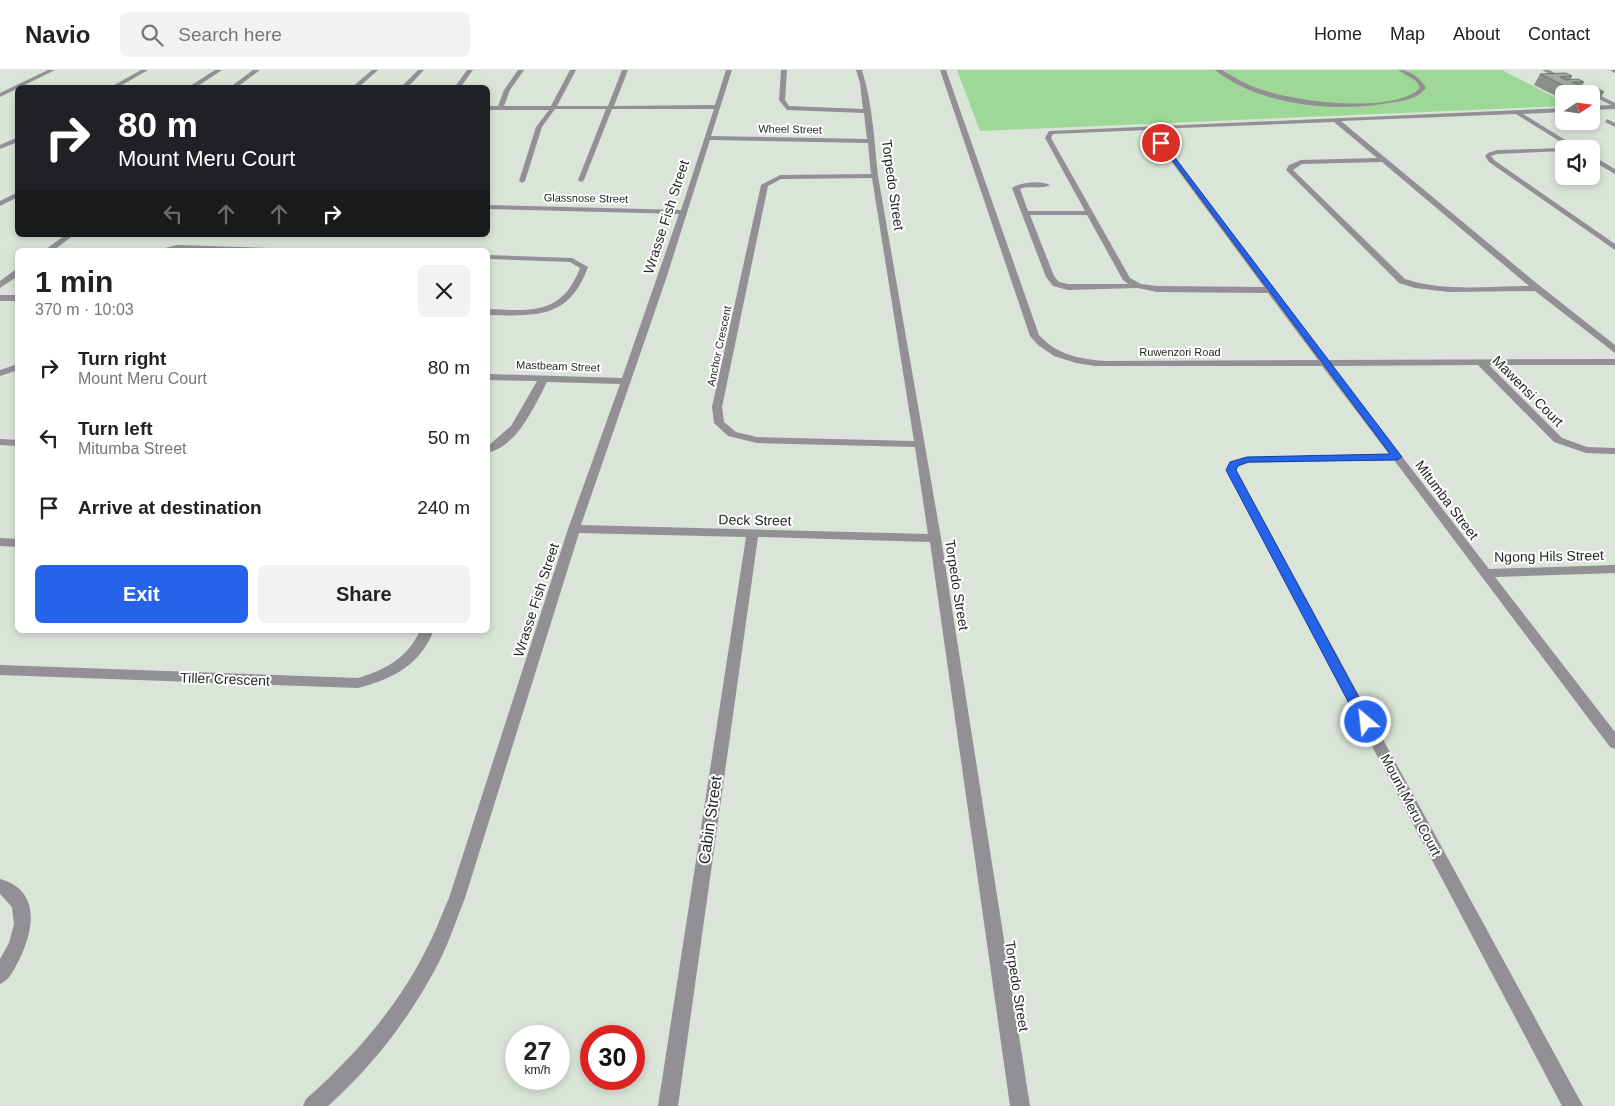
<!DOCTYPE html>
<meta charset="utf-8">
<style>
body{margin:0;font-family:Helvetica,sans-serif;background:#f2f2f2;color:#222;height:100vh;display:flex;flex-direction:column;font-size:19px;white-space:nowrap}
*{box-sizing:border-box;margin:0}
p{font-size:16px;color:#767676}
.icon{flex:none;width:28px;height:28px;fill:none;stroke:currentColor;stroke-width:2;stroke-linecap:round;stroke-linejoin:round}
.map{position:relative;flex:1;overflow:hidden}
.drawer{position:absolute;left:15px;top:178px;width:475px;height:385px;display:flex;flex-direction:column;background:#fff;border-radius:8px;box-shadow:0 2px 8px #0003}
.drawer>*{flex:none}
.hud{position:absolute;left:15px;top:15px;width:475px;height:152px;border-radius:8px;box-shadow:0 2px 8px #0003;background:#202124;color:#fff;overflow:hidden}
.needle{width:32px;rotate:77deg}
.tools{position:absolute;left:1555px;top:15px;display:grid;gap:10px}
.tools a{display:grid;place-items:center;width:45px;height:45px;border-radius:8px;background:#fff;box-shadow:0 2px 8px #0003;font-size:25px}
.speed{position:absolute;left:505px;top:955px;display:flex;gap:10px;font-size:25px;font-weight:700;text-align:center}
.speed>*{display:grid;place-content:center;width:65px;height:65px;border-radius:50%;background:#fff;box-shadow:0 2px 8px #0003;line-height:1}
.speed small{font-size:12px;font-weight:400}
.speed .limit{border:8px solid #d22;background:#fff;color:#111}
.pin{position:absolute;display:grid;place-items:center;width:42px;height:42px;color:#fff;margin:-21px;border:2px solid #fff;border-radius:50%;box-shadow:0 1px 5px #0007}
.me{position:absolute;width:55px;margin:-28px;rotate:332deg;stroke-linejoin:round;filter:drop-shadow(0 0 4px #0008)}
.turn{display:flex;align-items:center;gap:18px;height:105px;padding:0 20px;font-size:22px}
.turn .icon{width:65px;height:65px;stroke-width:2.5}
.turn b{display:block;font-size:35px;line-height:42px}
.lanes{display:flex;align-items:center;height:48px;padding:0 20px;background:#0003;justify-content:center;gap:25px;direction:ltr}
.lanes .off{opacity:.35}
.round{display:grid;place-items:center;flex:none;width:52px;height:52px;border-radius:8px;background:#f2f2f2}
.head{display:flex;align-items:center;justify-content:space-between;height:85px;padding:0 20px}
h1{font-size:30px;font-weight:800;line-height:38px}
.action{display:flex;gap:10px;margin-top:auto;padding:10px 20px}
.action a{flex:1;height:58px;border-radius:8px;background:#2563eb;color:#fff;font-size:20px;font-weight:800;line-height:58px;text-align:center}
.action a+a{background:#f2f2f2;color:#222}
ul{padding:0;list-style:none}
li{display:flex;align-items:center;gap:15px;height:70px;padding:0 20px}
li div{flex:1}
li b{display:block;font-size:19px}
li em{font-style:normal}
header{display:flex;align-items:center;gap:30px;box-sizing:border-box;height:70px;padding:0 25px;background:#fff;border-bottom:1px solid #e0e0e0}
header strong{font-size:24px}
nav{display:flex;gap:28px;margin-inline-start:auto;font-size:18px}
.search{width:350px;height:45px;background:#f2f2f2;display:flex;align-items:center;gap:12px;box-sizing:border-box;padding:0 18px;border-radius:8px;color:#767676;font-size:19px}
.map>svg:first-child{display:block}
.green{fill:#9ed897}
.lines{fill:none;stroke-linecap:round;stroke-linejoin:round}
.service{fill:#928f95;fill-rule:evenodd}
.minor{fill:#928f95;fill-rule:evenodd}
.wall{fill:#899188}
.building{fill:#9fa99e;stroke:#6f766f}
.route{fill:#2563eb;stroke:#184099}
.labels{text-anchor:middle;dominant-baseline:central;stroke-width:4;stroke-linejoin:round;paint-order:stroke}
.far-street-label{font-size:11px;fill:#242824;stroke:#fff}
.street-label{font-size:14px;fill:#242824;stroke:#fff}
.near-street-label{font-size:16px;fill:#242824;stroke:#fff}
</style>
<header>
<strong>Navio</strong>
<div class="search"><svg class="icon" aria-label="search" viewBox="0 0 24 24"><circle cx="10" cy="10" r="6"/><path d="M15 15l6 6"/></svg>Search here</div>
<nav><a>Home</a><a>Map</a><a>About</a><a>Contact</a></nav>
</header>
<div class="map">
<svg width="1615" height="1036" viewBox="0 0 1615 1036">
<rect width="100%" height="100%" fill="#dae4d8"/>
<path class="green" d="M957,0H1502L1564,32V36L980,61Z"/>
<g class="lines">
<path class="service" d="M1215,0H1222C1234,7 1246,15 1260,19C1293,31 1393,45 1420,18L1416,11L1398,0C1411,0 1420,8 1426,18C1416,30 1402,31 1388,33C1335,43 1258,35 1215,0Z
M1610,0H1615V3Z"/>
<path class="minor" d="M48,0H55L0,27V23Z
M141,0H148L117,18H109Z
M215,0H222L195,18H187Z
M253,0H260L236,18H229Z
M372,0H378L358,18H351Z
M418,0H424L407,18H400Z
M467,0H473L460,18H454Z
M518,0H524L510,20L504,36H551L570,0H576L557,36H608L622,0H628L614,36L715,35L726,0H732L711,66L867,69L864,43L787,40L779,30L781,0H787L785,30L789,36L863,39L860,13L856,0H862C873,35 874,71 878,106L941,468L1030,1036H1010L930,472L758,467L678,1036H658L746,467L579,463L465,828C457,848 450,869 441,888C413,944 374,995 328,1036H303L306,1029C356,985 400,934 429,874C437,859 442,843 449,828L568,459L620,314L547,312C534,337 518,375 488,383V376L511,356L537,311L488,310V304L622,308L679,144L488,139V135L681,140L714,39H612L584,110L581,112L578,110L606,39H555L542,57L525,111L522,113L519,111L536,57L549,40H488V36H498L504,20ZM710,70L868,73L871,104L780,105L761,115L712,337L714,353L728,366L757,373L915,377L928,464L581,455L666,209ZM872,108L914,371L757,367L736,362L724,352L722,337L768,116L781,109Z
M940,0H946L1039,265C1057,285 1080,289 1105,291L1318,290L1268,223L1157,222L1138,218L1068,220L1053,216L1046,207L1012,118C1021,112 1040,110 1050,115C1041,120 1029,115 1020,119L1028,141H1085L1045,68L1049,61L1564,38V42L1523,44L1580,79H1572L1516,44L1341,51L1540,216L1615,275V283L1535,221L1449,222L1415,218L1399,213L1286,100L1289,95L1301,90L1377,88L1334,52L1154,59L1328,290L1615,289V295H1489L1562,368L1587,377L1615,378V384L1586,383L1554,372L1478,295L1332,296L1489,499L1615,495V503L1495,507L1615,662V679L1610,677L1394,390L1248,393L1238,396L1236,400L1583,1036H1562L1226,400L1230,392L1247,387L1389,384L1322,296H1095L1076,293L1054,286L1038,275L1030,266ZM1148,60L1264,217L1157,216L1141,214L1130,208L1051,68L1053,64ZM1382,92L1529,216C1488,216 1444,222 1405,209L1293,100L1302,94ZM1030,145H1087L1123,210L1128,214H1068L1059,212L1054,206Z
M1542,0H1549L1570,11L1565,12Z
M1585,20H1589L1615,33V39L1591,40V36L1611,35L1585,22Z
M1607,49L1615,53V57L1605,52Z
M18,67V72L0,79V75Z
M1566,78L1564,81L1497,84L1491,86L1494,90L1615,174V180L1489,92L1485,86L1488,83L1497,80Z
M1591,85L1615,99V104L1591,90Z
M18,122V127L0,136V131Z
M65,165H74L54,180H45Z
M177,175L270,178L274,180H157Z
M488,185L572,188L588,197C569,249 537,246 488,245V239C532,241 562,245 580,198L570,192L488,189Z
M15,200H18V206L0,218V211Z
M0,225H18V231H0Z
M18,294V300L0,306V300Z
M0,369L18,370V376L0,375Z
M0,468L18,469V477L0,476Z
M420,560H434C420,595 393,609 358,618L0,605V595L358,608C385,600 409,587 420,560Z
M0,809C41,820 34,860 19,890C14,899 10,910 0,914V889L9,873L14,854L12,837L0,824Z"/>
</g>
<path class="wall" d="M1540,4L1572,6L1571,9L1584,12L1582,16L1604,22L1598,33H1591V24H1564V30L1534,15Z"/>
<path class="building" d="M1566,3L1572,6L1560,7L1566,10L1578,9L1584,12H1572L1582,16H1593L1604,22H1577L1540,4Z"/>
<path class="route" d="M1159,72H1163L1402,387L1397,390L1248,392L1238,396L1236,400L1372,652L1370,656H1361L1226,400L1230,392L1247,387L1390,384Z"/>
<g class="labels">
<g class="far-street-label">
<text transform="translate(790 59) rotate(1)">Wheel Street</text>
<text transform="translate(586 128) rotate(1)">Glassnose Street</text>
<text transform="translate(719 276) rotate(-78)">Anchor Crescent</text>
<text x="1180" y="282">Ruwenzori Road</text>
<text transform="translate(558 296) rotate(2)">Mastbeam Street</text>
</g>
<g class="street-label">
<text transform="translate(893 115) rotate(82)">Torpedo Street</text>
<text transform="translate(666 147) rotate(-72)">Wrasse Fish Street</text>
<text transform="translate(1528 321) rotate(45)">Mawensi Court</text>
<text transform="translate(1447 430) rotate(53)">Mitumba Street</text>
<text transform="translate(755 450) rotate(1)">Deck Street</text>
<text transform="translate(1549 486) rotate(-1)">Ngong Hils Street</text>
<text transform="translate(957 515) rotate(81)">Torpedo Street</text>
<text transform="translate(536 530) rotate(-72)">Wrasse Fish Street</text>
<text transform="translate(225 609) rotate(2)">Tiller Crescent</text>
<text transform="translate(1411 735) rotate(62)">Mount Meru Court</text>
<text transform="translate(1017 916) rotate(81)">Torpedo Street</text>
</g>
<g class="near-street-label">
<text transform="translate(710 750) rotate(-82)">Cabin Street</text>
</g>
</g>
</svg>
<div class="tools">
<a><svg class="needle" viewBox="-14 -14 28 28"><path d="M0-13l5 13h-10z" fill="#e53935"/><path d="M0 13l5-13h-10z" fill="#767676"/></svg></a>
<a><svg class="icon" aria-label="sound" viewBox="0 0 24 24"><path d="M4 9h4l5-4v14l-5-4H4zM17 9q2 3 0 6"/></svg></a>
</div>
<div class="speed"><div>27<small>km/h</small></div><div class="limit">30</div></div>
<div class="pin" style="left:1161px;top:73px;background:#d93025"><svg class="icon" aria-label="arrive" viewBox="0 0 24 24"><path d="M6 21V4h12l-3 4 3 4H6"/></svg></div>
<svg class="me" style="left:1366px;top:652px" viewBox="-20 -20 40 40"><circle r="17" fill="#2563eb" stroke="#fff" stroke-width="3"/><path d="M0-11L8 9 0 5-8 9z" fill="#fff"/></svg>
<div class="hud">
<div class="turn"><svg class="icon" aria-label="right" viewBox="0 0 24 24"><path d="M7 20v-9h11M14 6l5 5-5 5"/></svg><div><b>80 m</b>Mount Meru Court</div></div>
<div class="lanes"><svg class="icon off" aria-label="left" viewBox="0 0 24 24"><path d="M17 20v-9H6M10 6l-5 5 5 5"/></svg><svg class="icon off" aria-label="ahead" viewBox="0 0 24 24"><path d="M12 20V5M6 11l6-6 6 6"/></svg><svg class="icon off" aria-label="ahead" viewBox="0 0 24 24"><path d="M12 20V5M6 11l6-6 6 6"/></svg><svg class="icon" aria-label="right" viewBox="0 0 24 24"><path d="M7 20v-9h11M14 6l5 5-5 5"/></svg></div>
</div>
<section class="drawer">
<div class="head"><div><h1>1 min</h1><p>370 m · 10:03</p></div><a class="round"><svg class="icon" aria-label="close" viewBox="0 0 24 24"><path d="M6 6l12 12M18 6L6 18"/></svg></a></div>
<ul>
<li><svg class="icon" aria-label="right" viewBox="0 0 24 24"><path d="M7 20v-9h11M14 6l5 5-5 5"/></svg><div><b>Turn right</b><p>Mount Meru Court</p></div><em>80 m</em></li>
<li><svg class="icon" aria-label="left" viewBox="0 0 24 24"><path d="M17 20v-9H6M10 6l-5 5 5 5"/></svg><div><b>Turn left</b><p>Mitumba Street</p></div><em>50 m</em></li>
<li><svg class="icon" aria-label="arrive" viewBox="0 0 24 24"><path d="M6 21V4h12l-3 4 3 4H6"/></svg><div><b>Arrive at destination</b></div><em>240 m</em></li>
</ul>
<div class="action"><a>Exit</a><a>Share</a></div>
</section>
</div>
